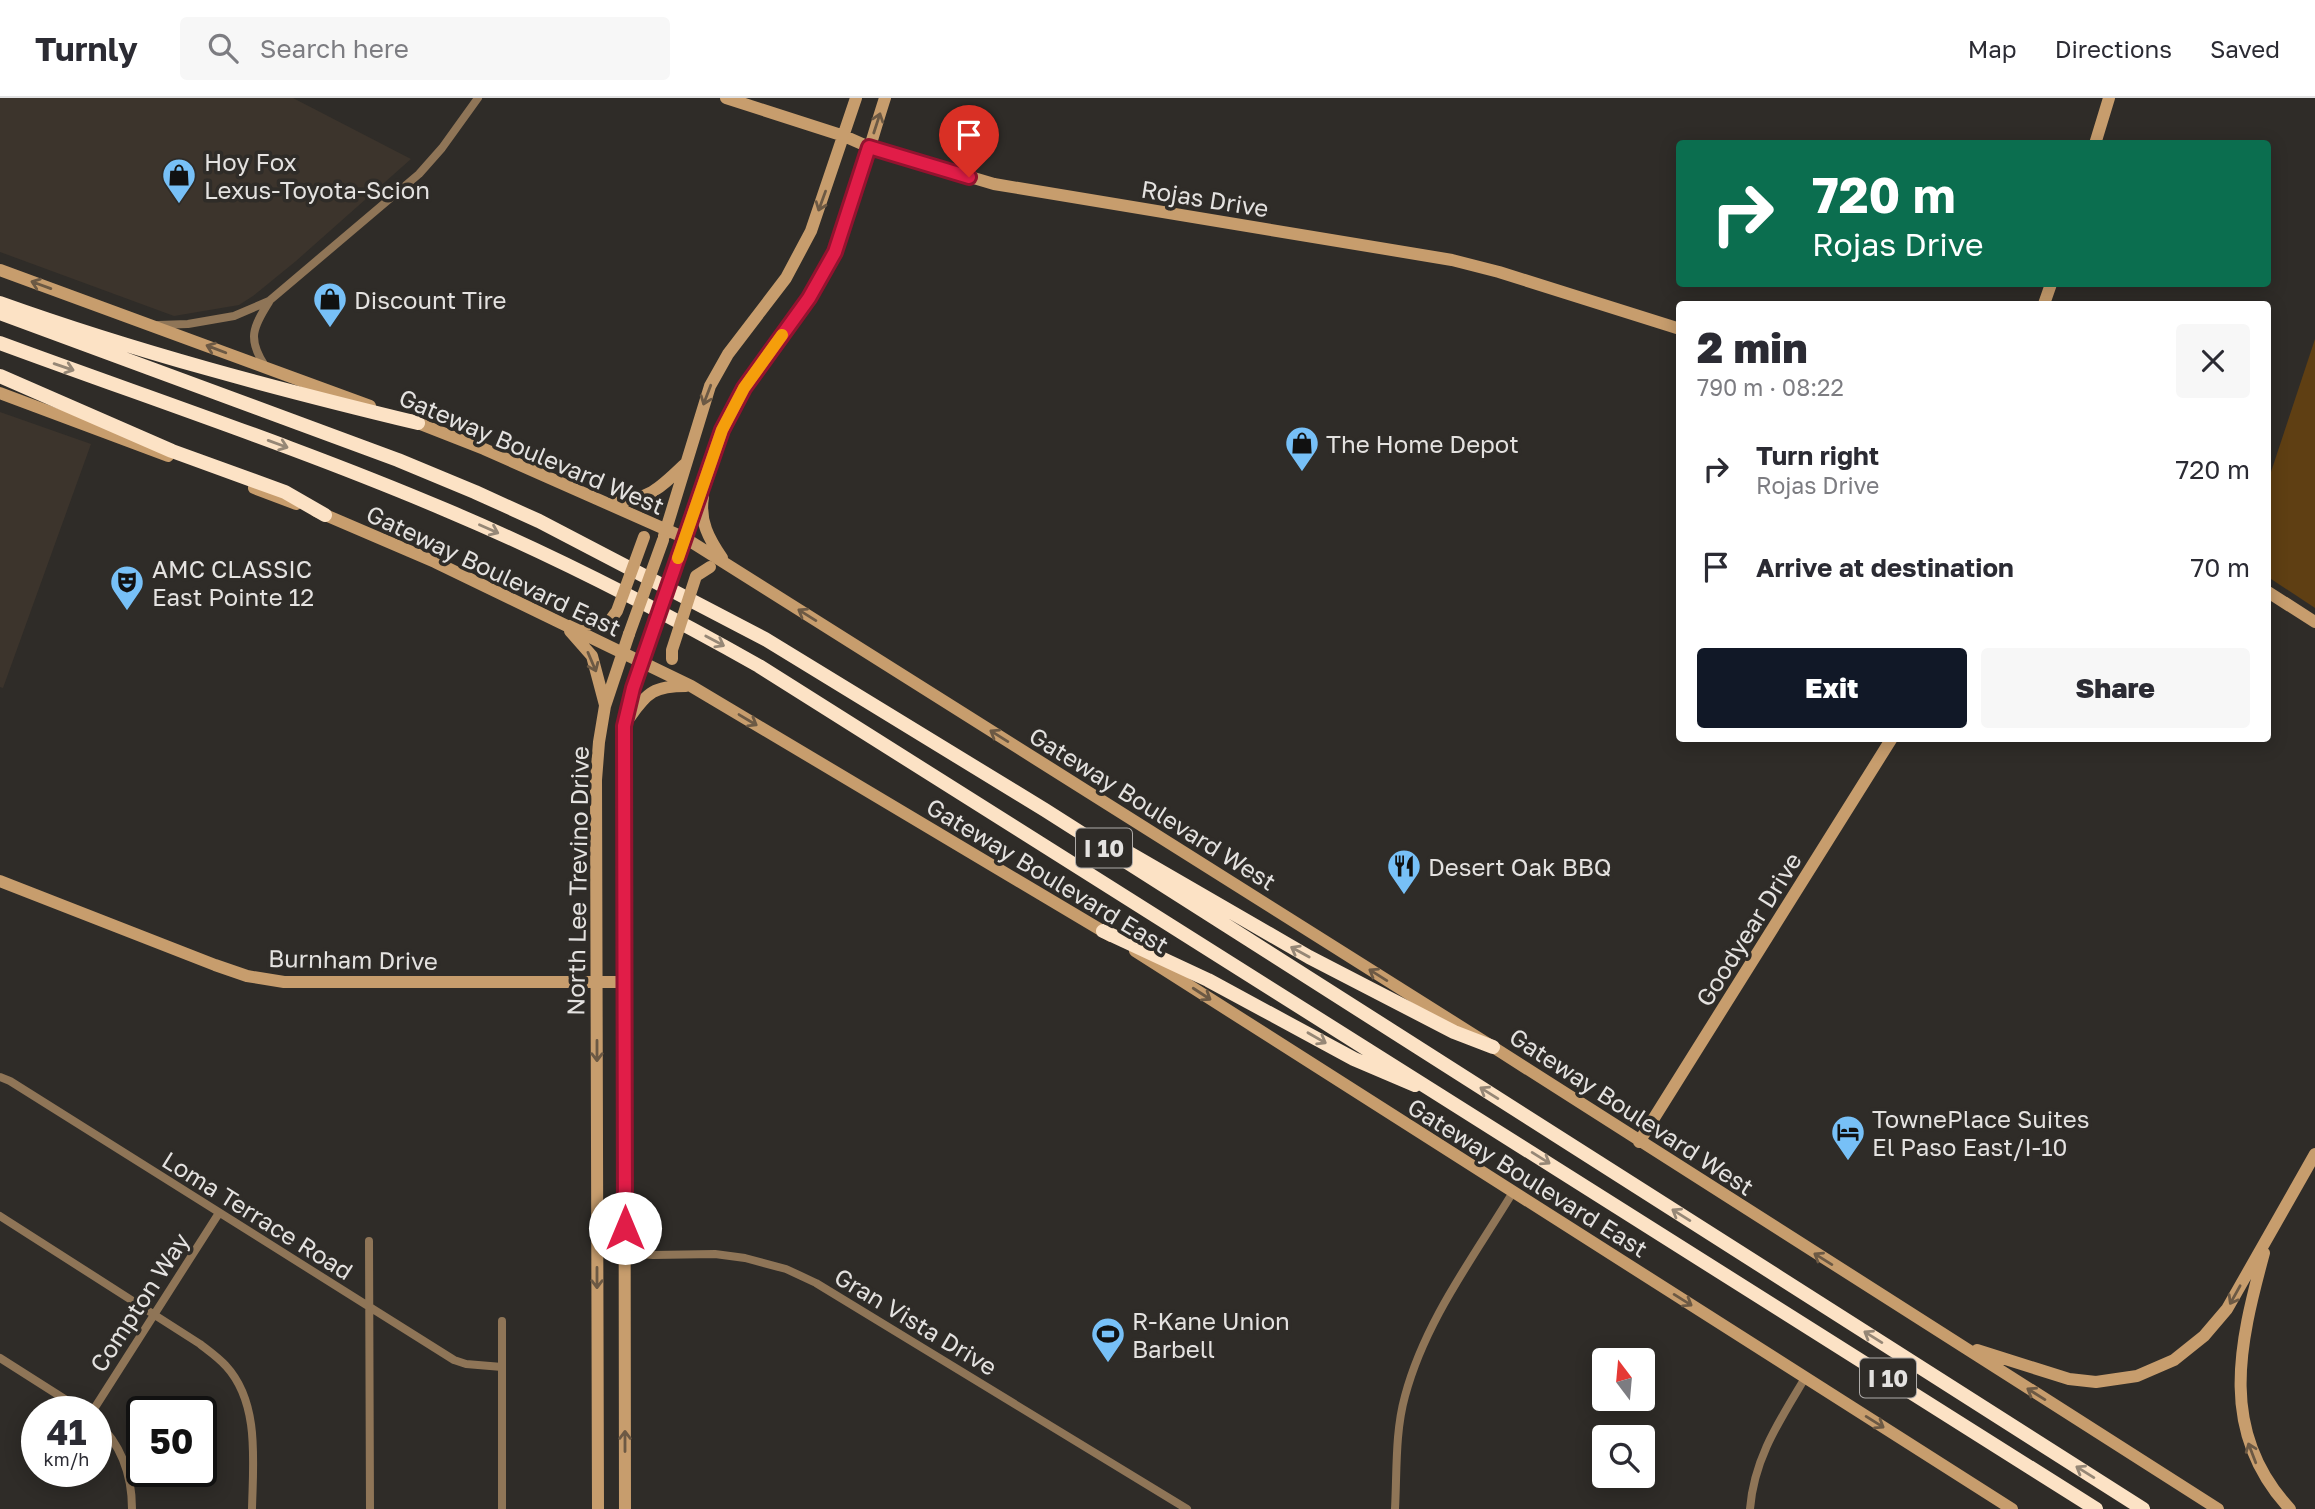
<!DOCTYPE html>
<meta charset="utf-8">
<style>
body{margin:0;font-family:"Golos Text",sans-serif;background:#f7f7f7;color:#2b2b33;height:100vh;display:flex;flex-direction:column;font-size:26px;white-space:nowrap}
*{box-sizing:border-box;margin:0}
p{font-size:23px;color:#7c7c81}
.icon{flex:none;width:38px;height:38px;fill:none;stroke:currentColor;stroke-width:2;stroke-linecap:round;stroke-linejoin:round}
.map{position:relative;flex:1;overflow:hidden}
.drawer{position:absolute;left:1676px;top:203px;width:595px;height:441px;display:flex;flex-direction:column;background:#fff;border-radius:7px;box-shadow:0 4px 18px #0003}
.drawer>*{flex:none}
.hud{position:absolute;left:1676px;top:42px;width:595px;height:147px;border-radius:7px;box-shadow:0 4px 18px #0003;background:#0b6e4f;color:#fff;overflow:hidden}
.needle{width:46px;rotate:344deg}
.tools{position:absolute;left:1592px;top:1250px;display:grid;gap:14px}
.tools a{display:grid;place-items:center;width:63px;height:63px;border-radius:7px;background:#fff;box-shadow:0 4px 18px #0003;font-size:35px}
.speed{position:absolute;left:21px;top:1298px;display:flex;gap:14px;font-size:35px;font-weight:700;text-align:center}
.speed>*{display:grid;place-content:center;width:91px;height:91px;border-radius:50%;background:#fff;box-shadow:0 4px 18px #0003;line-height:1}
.speed small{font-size:18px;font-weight:400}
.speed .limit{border:4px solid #111;border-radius:10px;background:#fff;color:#111}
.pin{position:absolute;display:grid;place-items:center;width:60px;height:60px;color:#fff;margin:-72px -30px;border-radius:50% 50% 50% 0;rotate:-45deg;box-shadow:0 0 7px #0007}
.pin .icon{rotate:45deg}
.me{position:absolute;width:77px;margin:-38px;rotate:0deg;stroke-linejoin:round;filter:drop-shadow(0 0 5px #0008)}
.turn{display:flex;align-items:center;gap:24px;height:147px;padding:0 21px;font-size:32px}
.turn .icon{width:91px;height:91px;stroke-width:2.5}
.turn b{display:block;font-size:49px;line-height:60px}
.round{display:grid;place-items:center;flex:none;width:74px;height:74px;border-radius:7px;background:#f7f7f7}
.headline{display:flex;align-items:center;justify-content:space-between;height:119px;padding:0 21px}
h1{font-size:42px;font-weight:800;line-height:52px}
.cta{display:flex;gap:14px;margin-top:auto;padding:14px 21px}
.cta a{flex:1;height:80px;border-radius:7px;background:#111827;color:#fff;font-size:28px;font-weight:800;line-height:80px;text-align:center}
.cta a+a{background:#f7f7f7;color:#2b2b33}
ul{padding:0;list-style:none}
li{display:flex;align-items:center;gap:21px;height:98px;padding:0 21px}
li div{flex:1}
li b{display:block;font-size:26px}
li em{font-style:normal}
header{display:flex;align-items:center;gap:42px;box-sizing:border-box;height:98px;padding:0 35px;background:#fff;border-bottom:2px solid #e1e1e2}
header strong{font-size:33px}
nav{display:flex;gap:38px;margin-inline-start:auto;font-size:24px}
.search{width:490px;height:63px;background:#f7f7f7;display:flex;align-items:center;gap:18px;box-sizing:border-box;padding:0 24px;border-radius:7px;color:#7c7c81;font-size:26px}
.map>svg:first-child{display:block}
.built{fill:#3c342c}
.green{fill:#5f3f13}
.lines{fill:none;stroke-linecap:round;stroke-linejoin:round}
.street{stroke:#8f7557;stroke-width:8}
.secondary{stroke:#c79d6d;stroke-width:12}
.highway{stroke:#fce2c5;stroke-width:14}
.secondary-bridge{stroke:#c79d6d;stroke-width:12}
.oneway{stroke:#6c5944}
.oneway2{stroke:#968776}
.route-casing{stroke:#92132f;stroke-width:18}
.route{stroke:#e11d48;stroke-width:12}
.slow{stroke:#f59e0b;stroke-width:12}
.labels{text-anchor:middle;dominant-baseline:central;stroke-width:7;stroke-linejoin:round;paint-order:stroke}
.shield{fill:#2f2c28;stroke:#aeaba9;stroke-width:2}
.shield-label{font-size:23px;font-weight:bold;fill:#e4e2e0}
.poi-label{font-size:24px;fill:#e4e2e0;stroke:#2f2c28;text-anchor:start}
.street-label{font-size:24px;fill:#e4e2e0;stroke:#2f2c28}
</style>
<header>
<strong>Turnly</strong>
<div class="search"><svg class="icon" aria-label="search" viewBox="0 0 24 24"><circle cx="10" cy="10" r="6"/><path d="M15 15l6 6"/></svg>Search here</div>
<nav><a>Map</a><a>Directions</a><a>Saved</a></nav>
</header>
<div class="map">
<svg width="2315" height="1411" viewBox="0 0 2315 1411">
<rect width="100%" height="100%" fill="#2f2c28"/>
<path class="built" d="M0,0H293L411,61L296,163L253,198L239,207L174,218L0,154Z
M0,314L91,346L3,590L0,589Z"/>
<path class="green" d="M2315,241V510L2268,479V383Z"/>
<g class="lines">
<path class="street" d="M158,227L188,226L234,218L269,203L419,76L442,50L478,0
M265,268C247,241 253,229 269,204
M0,979L10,983L454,1262L466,1266L502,1269
M0,1118L200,1246C209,1253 219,1260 226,1268C260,1305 253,1364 252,1411
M369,1143L370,1411
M597,1152L653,1157L715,1156L745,1160L786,1171L816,1185L1187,1411
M502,1223V1411
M0,1260L85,1314
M92,1314L219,1115
M96,1323C122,1347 132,1377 132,1411
M1395,1411C1397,1374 1395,1334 1405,1298C1425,1223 1473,1160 1513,1094
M1750,1411C1754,1360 1780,1322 1805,1280"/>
<path class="secondary" d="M726,0L844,38L869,49L994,86L1452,162L1499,174L1680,231
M2095,46L2109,0
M0,172L370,308
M2044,206L2051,186
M0,295L168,358
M410,322L484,351L685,440L1493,949L2218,1411
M254,390L296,406
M703,399C699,423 709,441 722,460
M612,405C651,400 658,392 686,365
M316,413L435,464L691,588L1111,838
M664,438L710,288L728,256L786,180L811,133L856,0
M683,445C701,393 715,339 743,291C771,244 814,204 835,153C855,106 869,49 885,0
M2268,494L2315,524
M569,528L609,524
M570,533L592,558L605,607
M630,619C647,594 655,588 686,588
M0,783L215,867L247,878L284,884H624
M1135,853L2012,1411
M1639,1044L1892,640
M2264,1155C2239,1247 2218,1334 2290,1411
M1977,1252L2069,1281L2096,1284L2137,1278L2174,1262L2204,1238L2227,1211L2315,1056
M598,1411L596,682L599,644L605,608L629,536
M625,1411L624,628L633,590L649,546"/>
<path class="highway" d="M0,205C137,254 277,291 418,325
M0,215L398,362L475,394L539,423L765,541L1045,712L2143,1411
M0,245C149,300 300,350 446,412C553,457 658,511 759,568L2096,1411
M0,278L172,353L285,394L325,417
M1112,745L1309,859L1454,934L1493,949
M1103,833L1208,882L1354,961L1415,987"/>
<path class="secondary-bridge" d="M609,524L617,513L644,439
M629,536L663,442
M649,546L680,454
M672,561V552L696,478L710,469"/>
</g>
<defs><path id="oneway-shaft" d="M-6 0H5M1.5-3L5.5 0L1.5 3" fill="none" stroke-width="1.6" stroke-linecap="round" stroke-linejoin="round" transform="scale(1.75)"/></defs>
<g class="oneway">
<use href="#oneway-shaft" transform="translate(877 25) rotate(-72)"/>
<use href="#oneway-shaft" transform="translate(822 103) rotate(110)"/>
<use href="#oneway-shaft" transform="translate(41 187) rotate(-160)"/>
<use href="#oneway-shaft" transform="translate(216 251) rotate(-159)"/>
<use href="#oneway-shaft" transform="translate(707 297) rotate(111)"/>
<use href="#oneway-shaft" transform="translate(807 517) rotate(-148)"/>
<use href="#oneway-shaft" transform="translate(592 564) rotate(67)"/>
<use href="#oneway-shaft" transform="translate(748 622) rotate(31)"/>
<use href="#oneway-shaft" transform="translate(999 638) rotate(-148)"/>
<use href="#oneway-shaft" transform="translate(1378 877) rotate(-148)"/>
<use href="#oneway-shaft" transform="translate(1202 896) rotate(33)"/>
<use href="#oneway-shaft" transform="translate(597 953) rotate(90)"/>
<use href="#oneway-shaft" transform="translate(1823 1161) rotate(-148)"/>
<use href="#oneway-shaft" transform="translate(597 1180) rotate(90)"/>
<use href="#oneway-shaft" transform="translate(2235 1197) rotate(119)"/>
<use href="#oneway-shaft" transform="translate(1683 1202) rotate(32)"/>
<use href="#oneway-shaft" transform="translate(2036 1296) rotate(-148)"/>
<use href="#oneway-shaft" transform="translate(1875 1324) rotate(32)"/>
<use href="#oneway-shaft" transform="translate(625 1343) rotate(-90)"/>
<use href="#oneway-shaft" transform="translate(2252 1355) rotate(-111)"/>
</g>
<g class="oneway2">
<use href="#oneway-shaft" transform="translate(64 269) rotate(19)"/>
<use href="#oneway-shaft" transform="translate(278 346) rotate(20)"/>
<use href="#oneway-shaft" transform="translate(489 431) rotate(24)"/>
<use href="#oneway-shaft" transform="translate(715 543) rotate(28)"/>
<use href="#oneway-shaft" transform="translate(1300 854) rotate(-151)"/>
<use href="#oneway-shaft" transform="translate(1317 940) rotate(30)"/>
<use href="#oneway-shaft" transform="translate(1489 995) rotate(-148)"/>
<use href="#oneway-shaft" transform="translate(1541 1060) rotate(32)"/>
<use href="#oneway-shaft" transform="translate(1681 1117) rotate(-148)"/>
<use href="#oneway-shaft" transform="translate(1873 1239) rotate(-148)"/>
<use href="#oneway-shaft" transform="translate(2085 1374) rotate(-148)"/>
</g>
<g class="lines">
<g class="route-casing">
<path id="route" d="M625,1130L624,628L633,590L722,332L744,290L809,200L835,154L869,49L969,79"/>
</g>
<use href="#route" class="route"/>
<path class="slow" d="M678,460L722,332L744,290L782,237"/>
</g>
<defs>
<g id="shop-pin" transform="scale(1.75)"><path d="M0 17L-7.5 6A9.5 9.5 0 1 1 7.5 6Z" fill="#77c0f7" stroke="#2f2c28"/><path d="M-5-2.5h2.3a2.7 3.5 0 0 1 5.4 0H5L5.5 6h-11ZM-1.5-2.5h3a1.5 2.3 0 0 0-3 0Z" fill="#111"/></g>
<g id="theatre-pin" transform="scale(1.75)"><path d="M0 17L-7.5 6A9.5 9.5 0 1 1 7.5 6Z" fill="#77c0f7" stroke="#2f2c28"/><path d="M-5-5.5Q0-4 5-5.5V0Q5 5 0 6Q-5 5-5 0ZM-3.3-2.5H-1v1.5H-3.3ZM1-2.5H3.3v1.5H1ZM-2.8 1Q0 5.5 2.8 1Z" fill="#111"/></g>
<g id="restaurant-pin" transform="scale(1.75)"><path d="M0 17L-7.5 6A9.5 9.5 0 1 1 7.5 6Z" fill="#77c0f7" stroke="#2f2c28"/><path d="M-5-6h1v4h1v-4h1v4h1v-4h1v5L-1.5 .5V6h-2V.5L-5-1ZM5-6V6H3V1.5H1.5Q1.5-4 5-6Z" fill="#111"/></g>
<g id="hotel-pin" transform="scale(1.75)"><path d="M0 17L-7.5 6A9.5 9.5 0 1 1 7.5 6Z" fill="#77c0f7" stroke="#2f2c28"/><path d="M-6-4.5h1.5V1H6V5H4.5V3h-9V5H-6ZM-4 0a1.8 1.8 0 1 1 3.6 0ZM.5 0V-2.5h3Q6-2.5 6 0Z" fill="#111"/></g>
<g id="stadium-pin" transform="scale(1.75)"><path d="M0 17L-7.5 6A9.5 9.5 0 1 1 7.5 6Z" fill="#77c0f7" stroke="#2f2c28"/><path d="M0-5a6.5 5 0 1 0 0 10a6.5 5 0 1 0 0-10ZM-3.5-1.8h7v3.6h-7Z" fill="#111"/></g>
</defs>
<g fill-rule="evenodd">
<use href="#shop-pin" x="179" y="77"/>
<use href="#shop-pin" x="330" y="201"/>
<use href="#shop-pin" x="1302" y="345"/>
<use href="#theatre-pin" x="127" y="484"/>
<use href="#restaurant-pin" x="1404" y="768"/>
<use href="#hotel-pin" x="1848" y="1034"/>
<use href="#stadium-pin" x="1108" y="1236"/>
</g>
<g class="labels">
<g class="shield">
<rect x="1076" y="730.5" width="56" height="39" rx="5"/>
<rect x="1860" y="1260.5" width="56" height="39" rx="5"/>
</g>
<g class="shield-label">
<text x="1104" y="750">I 10</text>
<text x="1888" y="1280">I 10</text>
</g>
<g class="poi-label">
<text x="204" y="63">Hoy Fox<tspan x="204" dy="28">Lexus-Toyota-Scion</tspan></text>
<text x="354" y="201">Discount Tire</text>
<text x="1326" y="345">The Home Depot</text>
<text x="152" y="470">AMC CLASSIC<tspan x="152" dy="28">East Pointe 12</tspan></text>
<text x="1428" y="768">Desert Oak BBQ</text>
<text x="1872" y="1020">TownePlace Suites<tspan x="1872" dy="28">El Paso East/I-10</tspan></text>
<text x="1132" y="1222">R-Kane Union<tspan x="1132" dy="28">Barbell</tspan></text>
</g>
<g class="street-label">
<text transform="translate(1205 100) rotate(9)">Rojas Drive</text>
<text transform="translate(532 353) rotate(23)">Gateway Boulevard West</text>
<text transform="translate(494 472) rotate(25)">Gateway Boulevard East</text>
<text transform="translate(1153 710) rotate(32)">Gateway Boulevard West</text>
<text transform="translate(1048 777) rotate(31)">Gateway Boulevard East</text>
<text transform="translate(577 783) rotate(-89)">North Lee Trevino Drive</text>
<text transform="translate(1748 831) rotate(-58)">Goodyear Drive</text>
<text transform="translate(353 861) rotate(1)">Burnham Drive</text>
<text transform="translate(1632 1013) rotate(33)">Gateway Boulevard West</text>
<text transform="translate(1528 1079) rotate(32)">Gateway Boulevard East</text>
<text transform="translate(258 1117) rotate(32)">Loma Terrace Road</text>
<text transform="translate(139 1204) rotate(-57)">Compton Way</text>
<text transform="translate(916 1223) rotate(31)">Gran Vista Drive</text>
</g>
</g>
</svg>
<div class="tools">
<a><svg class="needle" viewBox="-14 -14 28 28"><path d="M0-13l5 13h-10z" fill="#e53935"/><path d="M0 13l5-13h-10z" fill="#7c7c81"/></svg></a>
<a><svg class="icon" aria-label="search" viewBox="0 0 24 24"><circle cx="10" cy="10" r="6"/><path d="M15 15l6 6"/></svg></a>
</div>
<div class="speed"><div>41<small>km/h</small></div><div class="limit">50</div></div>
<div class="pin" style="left:969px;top:79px;background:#d93025"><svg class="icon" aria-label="arrive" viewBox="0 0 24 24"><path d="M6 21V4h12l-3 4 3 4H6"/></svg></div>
<svg class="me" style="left:625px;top:1130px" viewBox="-20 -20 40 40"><circle r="19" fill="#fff"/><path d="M0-13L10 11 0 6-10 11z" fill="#e11d48"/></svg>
<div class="hud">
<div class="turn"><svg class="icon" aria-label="right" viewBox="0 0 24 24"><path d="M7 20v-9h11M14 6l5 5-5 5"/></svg><div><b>720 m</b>Rojas Drive</div></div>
</div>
<section class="drawer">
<div class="headline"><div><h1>2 min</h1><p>790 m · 08:22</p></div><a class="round"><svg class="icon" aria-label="close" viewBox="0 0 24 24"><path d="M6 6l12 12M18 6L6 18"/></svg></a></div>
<ul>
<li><svg class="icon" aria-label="right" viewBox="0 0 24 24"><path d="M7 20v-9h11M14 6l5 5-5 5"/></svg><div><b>Turn right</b><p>Rojas Drive</p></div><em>720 m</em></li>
<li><svg class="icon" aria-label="arrive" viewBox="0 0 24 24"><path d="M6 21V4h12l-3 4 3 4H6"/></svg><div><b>Arrive at destination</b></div><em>70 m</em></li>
</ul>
<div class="cta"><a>Exit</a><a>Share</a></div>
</section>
</div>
